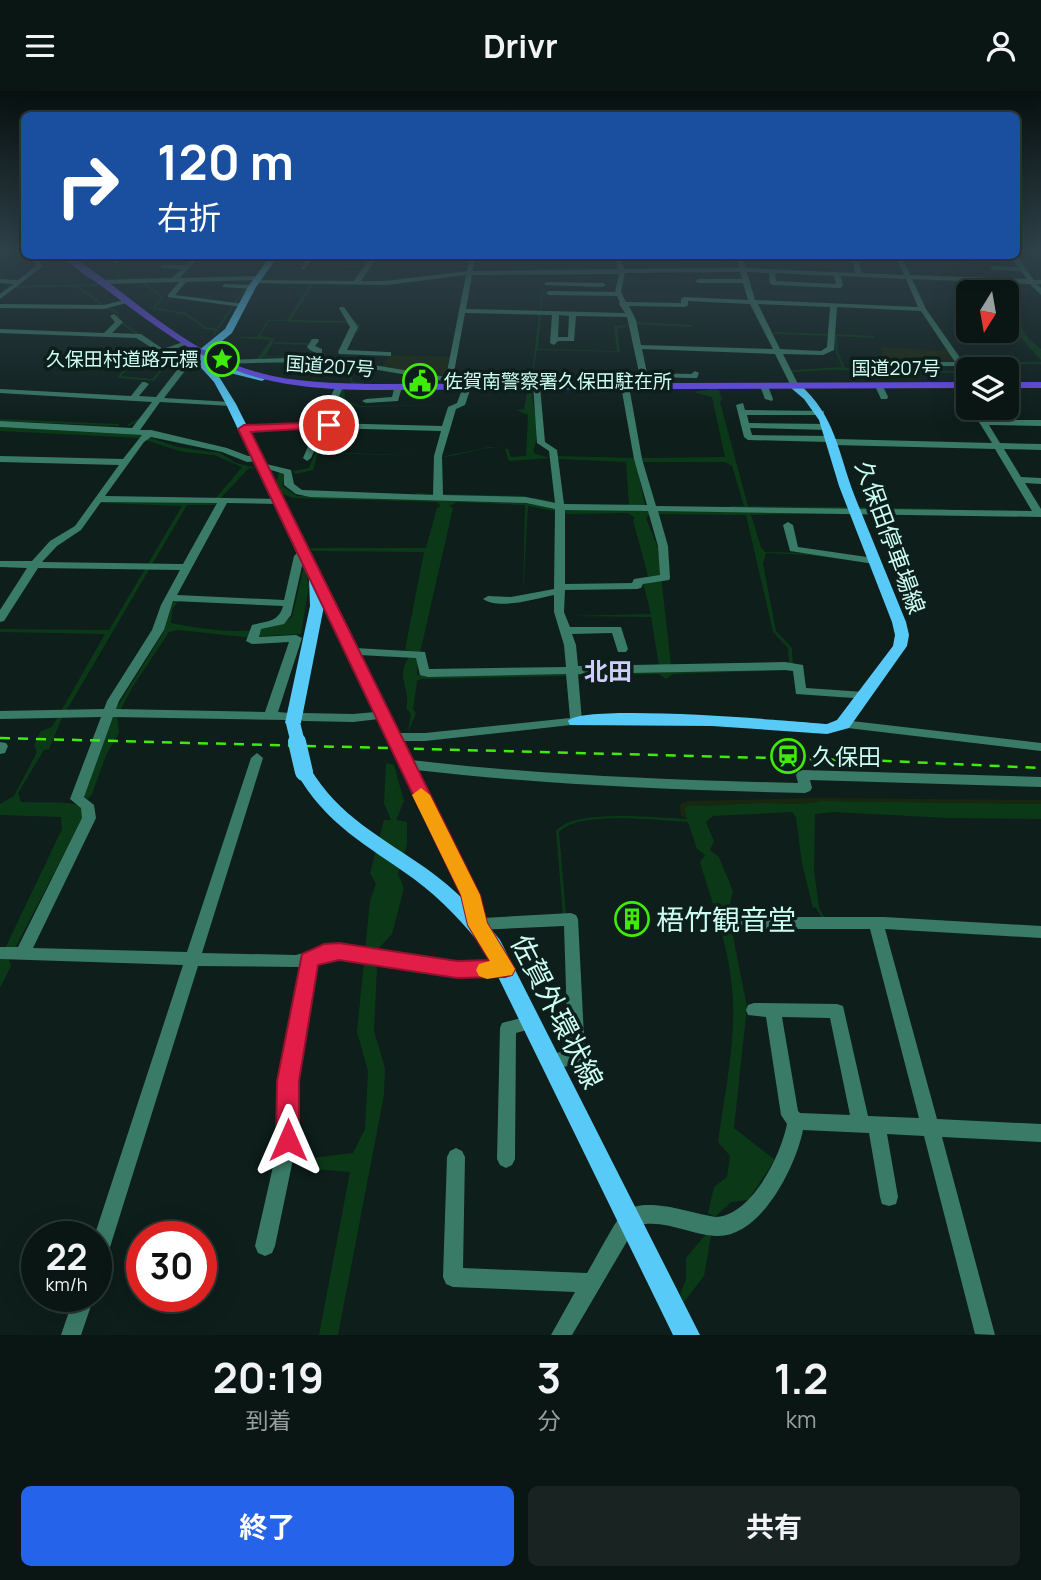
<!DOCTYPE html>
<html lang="ja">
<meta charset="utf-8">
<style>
body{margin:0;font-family:Manrope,"Noto Sans JP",sans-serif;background:#182322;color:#f1f3f6;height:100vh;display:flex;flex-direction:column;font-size:26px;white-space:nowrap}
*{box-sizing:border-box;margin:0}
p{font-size:23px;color:#999fa0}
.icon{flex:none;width:38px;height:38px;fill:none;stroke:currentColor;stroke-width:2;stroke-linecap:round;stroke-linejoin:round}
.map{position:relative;height:1244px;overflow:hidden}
.side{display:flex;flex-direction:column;background:#0a1614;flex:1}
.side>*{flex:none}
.top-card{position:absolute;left:21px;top:21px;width:999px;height:147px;border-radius:10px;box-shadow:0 7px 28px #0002,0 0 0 2px #2a3534;background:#1a4fa0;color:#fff;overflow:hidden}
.needle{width:46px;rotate:191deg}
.tools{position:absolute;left:956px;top:189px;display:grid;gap:14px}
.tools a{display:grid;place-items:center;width:63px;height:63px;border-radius:10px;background:#0a1614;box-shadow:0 7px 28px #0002,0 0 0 2px #2a3534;font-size:35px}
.speed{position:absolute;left:21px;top:1130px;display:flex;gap:14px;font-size:35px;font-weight:700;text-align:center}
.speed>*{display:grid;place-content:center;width:91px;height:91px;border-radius:50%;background:#0a1614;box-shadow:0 7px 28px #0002,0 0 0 2px #2a3534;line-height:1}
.speed small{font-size:18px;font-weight:400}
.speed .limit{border:10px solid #d22;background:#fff;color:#111}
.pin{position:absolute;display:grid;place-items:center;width:60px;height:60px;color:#fff;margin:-30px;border:4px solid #fff;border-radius:50%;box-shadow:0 2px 7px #0007}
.me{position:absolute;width:77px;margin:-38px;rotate:0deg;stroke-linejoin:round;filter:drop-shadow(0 0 5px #0008)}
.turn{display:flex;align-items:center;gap:24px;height:147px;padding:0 21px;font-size:32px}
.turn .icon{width:91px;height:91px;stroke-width:2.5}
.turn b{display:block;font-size:49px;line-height:60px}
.eta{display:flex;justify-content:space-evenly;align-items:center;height:119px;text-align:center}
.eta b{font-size:42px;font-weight:700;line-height:49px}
.primary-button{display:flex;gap:14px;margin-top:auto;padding:14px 21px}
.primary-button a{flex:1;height:80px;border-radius:10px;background:#2563eb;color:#fff;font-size:28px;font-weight:700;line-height:80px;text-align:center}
.primary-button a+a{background:#182322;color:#f1f3f6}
header{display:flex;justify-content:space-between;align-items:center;height:91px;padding:0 21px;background:#0a1614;font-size:32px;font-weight:700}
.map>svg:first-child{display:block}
.green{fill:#192710}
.water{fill:#0b3918;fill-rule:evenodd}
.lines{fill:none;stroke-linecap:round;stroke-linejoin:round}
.stream-far1{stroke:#0b3918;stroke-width:2}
.stream{stroke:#0b3918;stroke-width:2.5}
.minor{fill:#3a7b67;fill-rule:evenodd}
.major{fill:#58caf7;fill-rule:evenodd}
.highway{fill:#6c4df7;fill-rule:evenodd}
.rail{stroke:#40ea0b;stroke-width:2.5;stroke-dasharray:10 8;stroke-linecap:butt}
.major-bridge-far1{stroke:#58caf7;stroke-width:14}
.major-bridge{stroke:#58caf7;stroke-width:18}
.route{fill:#e11d48;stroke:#92132f;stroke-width:2}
.slow{fill:#f59e0b}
.labels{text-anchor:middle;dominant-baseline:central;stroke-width:7;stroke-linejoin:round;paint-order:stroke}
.far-poi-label{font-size:19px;fill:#ccfdf2;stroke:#0d1e1b;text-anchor:end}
.far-street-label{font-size:19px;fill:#ccfdf2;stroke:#0d1e1b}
.street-label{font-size:23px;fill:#ccfdf2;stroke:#0d1e1b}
.poi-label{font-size:23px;fill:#ccfdf2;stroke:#0d1e1b;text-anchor:start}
.neighbourhood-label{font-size:24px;font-weight:bold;fill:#cfcefd;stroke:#0d1e1b}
.near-poi-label{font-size:28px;fill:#ccfdf2;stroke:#0d1e1b;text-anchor:start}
.near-street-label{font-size:28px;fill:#ccfdf2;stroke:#0d1e1b}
</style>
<header><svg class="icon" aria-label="menu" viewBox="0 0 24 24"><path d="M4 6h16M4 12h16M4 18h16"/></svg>Drivr<svg class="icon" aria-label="person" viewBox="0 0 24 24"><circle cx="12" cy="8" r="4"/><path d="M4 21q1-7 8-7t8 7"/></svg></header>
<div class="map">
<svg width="1041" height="1244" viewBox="0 0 1041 1244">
<rect width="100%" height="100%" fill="#0d1e1b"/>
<path class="green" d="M880,256L952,260L960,270L884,268Z
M389,264L451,266L446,288L382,276Z
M813,707L1041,709V713L820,710C800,715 785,712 765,712C739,712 715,716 688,714V728L681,725L680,713L687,710Z"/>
<path class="water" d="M544,182L538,258L617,260L614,235L631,234L617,238L620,261L537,259L531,291Z
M310,193L313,194L290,230H269L260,245L275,248L265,265L304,266L313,258L304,267L263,266L258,269L342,274L341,276L249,271L255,270L271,249L230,246H257L268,229H287Z
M1006,215L1029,248L1041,258V269L1006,231Z
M528,297H531C532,313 542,342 533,359L535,363L551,367L509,370L505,358C486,352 462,366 441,366L489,356L508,358L511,366L526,365L528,324L516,319L524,318Z
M341,298H344L345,308L359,315L451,314L360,316L340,311L318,361L435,365L318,362L313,379L295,383L293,380L309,377Z
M713,298L719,299L722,308L720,311L748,415H744L732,375L725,371H641L640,367L725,366L712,306L693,301Z
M0,336L142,344L178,356L220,362L236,372L259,378L249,377L220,408H215L242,376L214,364L183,361L139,347L0,340Z
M557,365L635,367L645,414H629L626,371L558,368Z
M279,381L286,382L282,395L297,405L517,411L563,418L849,422L751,424L761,456L765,461L809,462L863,471L809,464L766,462L763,473L776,540L792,557L793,579L673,583L666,588L659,583L421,588L417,590L413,618L416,622L408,641L411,623L406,617C412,596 392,586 413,561L405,559L424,461L312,460L310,457H426L437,417L441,415L437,411L293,407L280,402L276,393ZM457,411L525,414L523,503L528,415L570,423L628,422L635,427L633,429L648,485L652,486L643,492L651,523L565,525L651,526L659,575H671L658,457L646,427L650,423L746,424L773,541L788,557L789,573L756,580L417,584L418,568L415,567L420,562L453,417L449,415Z
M100,410L219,411L214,414H187L62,627L49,658L44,659L18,702L21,711C39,712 70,709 84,716L82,728L9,869L11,875L0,897V868L62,738L61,726L0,724V713L14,705L37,661L34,654L41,640L52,636L105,543L0,541V538L109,539L182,415L99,412Z
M304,475L309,494L301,543L244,546L178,539L169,541L132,597L117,625L119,642L106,664L92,703L88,708L84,705L117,616L163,542L174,509H179L172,519L171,532C206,539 261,548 292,526Z
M386,672L394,674L404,710L396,729L407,731V754L398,783L404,797L392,843L379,857L374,871L377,877L374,940L385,977L384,1004L338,1244H319L350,1081L302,1077L303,1068L353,1062L365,1038L368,980L357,941L370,810L376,793L370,782L384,729H391L384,712Z
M820,710L1041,713V728L947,727L833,721L815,723L814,780L819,816L813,817L802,772L796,726L792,721L713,725L706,731L714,750L710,759L719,766L733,800L728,820L747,916L734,1037L775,1069L748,1109L731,1111L715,1126L708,1122L714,1096L727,1086L730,1065L718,1051C725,1000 737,947 732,896C728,853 712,812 700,771L705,764L697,758L688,731C658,730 580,719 559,741L566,824H563L556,740C574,717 658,727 687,728L685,718L688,714C715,716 739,712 765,712C785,712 800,715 820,710Z
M706,1143L711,1145L704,1185L684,1211L680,1203L686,1189V1167Z"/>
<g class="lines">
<path class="stream-far1" d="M100,164L123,180L116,188
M683,170L716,171
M320,173L366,176
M371,177L390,178L402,168L419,169
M383,190L414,187
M142,191L162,206L154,217L186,223L205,237L217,239
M78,196L103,214
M0,204L10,196L97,194
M235,212L252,190L244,189
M105,216L117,221L118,227
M290,230L348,231
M354,230L359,235L357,241
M122,232L139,244
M636,232L691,235
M775,242L830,244
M214,243L233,215
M275,252L310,253
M166,261L190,265
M132,271L119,286L153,289L167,272H177
M185,272L192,263
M341,276L349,282L352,291
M965,276L1017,277L1014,272H1041
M837,278L961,281L958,276
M793,280L844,277L837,262L836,244L873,246
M352,292L363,293
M0,329L118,334
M129,334L138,329
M417,403L434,404
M441,404L525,406
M535,408L556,412
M731,416L846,417
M859,417L946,419"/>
<path class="stream" d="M817,816L824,828"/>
<path class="minor" d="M53,164L62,165L40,171L42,176L0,208V203L14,193L0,192V188L18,189L36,175L34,169Z
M118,164H125L117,172H113Z
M194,164H201L180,187L259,185L262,187L256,189L354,190L372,164H379L361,190H386L467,180L470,164H476L473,180L618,178L614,164L672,165L675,167L672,169H621L624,178L739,177L738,171L708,166L715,164L737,167L736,164H742L746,177L855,182L851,164H857L862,182L904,184L895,164H901L910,184L1027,188L1021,180L993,179L990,177L993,175L1018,176L1009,164H1016L1034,189H1041V193H1037L1041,197V204L1030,193L912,188L926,218L968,278V286L958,275H896L895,273L899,271H955L921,220L837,216L834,259L823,264L783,263L799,295L795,297L791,295L775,263L642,258L647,282L691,283L695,280L699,282L697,287H694L648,286L650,295L646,297L642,295L627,226L576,225L574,250H558L554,254L550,252L552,224L465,222L453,287L515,290L523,295L519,297L513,294L449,291L325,270L219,273L215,271L219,269L325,266L446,286L466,184L386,194L254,192L253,191L256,189L186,191L175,204L244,213L245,214L242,216L168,206V204L179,191L101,193L98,191L101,189L172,187L181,178L163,177L161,176V174H185ZM740,181L742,188H698L695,190L698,192H743L748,209L684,206L681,208V212L626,211L621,201L625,182ZM747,181L769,182L770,192L773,194L840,197L843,195L841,185L906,188L918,216L755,209ZM775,182L834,185L836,193L776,190ZM619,183L615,201L549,200L546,202L549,204L617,205L620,211L619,213L625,222L466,218L472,184ZM688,210L750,213L773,258L641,254L636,229L629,215L685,216L688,214ZM758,213L830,216L827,256L821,260L780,258ZM559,224L569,225L568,246H558Z
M309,164H315L305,178H301Z
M547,191L603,192L606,194L603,196L545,194L544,193Z
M225,193L252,194L255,196L252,198L223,196L222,195Z
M128,208L130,209V211L104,218L0,217V213L104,214Z
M340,216H344L358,236L347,259L388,261H391V265L339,263L338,261L350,236L339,217Z
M114,223L123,231L112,242L141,243L163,258L186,250L190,252L162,263L136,247L0,242V238L104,242L115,231L110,225Z
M312,248H318L319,250L315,255L322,258V262C317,263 310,260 307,256Z
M184,270L191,272L164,307L231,311L235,313L231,315L160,311L140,339H151L227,357L248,365L258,364L262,367L258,370L247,371L222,361L151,346L144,351L105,405L282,408L284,410L279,413L227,412L177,504L284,509L294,465L299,460H307L308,462L304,466L291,524L284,533L261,538L259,546L296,544L302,547L278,621L290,622L292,625L286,629L113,626L84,706L94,714L96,727L33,857L187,861L251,667L257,662L263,667L202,862L296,864L325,856L339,855L457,871H505L511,873L513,878L511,883L505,885H457L339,867L316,871L297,990V1049L275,1155L272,1162L265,1165L258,1162L255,1155L279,1049V990L300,876L198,875L106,1169L103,1176L96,1179V1146H94L183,874L0,868V856H18L82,727L81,717L70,708L101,626L0,628V620L104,618L107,610L152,539L161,514L180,479L38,477L4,530L0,531V519L27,477L0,476V470H32L50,450L75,435L119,374L0,371V365L123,368L142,344L0,336V330L132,337L152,311L0,302V298L131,305L142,291H145L149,293L139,305L156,306ZM101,411L217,412L183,473L42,471L57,455L81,439ZM173,510L283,515C279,531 267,530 252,534L246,550L252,553L289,551L265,621L116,618L119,610L164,539Z
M533,293L540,295L545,351L557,359L564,413L647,414L634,368L621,295L625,293L629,295L642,368L656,415L1032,420L995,358L833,354L829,351L748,349L744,346L736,314L743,312L745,319L824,320V324H747L749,332L827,333L831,336L827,339L750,337L752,344L832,345L836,348L992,352L979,331L980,329H1041V335L989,334L1000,352L1041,353V359L1004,358L1021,386L1041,387V393L1025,392L1041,418V426L658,420L668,455L670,487L669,489L643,493L641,497L637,498L565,499L564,521L570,536H621L628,558L626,561H618L612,542L572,543L576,554L578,575L785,571L803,574L806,597L864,601L868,602L870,605L868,608L796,603L793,580L785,579L578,583L582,630L580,633L425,650H402L411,669C539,684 669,689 798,692L796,684L798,681L803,679L1041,686V696L810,689L812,697L810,700L805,702C675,699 545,694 416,679L478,804L483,827L571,822L576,824L578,828L585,965L583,970C572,974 556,980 545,975L543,970L545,965L568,959L564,835L477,839L472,837L464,804L379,628L353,631L303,630L297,626L303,622L353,623L375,621L311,488L316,485L321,488L355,557L425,561L429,578L566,576L564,554L554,521V504C535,508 499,519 483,508L488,505L511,506L554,498L555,418L526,412L310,406L296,403L284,394V383L258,375V371L291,379L294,393L302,399L433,404L434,365L441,340L325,337L311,367L307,370L303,367L316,337L244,341L240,338L244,335L319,332L335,296L339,294L343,296L327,332L442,335L448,316L457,312L463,296L467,294L471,296L465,314L456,318L442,365L443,404L526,406L555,412L549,360L537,352ZM565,419L648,420L658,455L660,484L634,488L632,492L565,493ZM359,564L416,567L420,584L428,586L566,583L570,627L425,642H398Z
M761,293L768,295L773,308L772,310L765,308L760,295Z
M876,293H882L888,306L887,308H881L875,295Z
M395,294L402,296L398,310L366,312L362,310L366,308L392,306Z
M788,431L793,434L798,456L874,467L879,470L874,473L790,460L783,434Z
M843,629L1041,652V660L839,636L837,633Z
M0,651L6,652L8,655L5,662L0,663Z
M738,826H884L1041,835V847L885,838L937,1028L1041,1033V1051L942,1046L995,1244L975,1243L924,1045L887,1043L898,1106L896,1113L889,1115L882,1113L880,1106L869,1042L803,1039C796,1075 761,1147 716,1145C690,1144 663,1127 636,1135L572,1244H551L575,1201L453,1196L446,1193L443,1186L447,1066L450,1060L456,1057L462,1060L465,1066L463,1177L587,1182C594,1171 617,1126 624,1121C647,1104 691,1123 716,1126C752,1124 781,1064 787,1033L781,1024L766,926L748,924L746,919L748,914L754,912L837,913L843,915L868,1025L919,1027L870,838H738L733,836L730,832L733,828ZM782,926L830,927L850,1024L800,1022L798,1020Z
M532,924L538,926L540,931L538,936L516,942L515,1068L512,1074L506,1077L500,1074L497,1068L500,937L502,932Z
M74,1206H94L81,1244H61Z"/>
<path class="major" d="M271,164H279L256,196L232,242L206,263L205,270L213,279L225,275L267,287L262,290L226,281L218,284L236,313L323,488L324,515L301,632L293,637L285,632L310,515L309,488L226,313L214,291L195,270L198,260L225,238L248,196Z
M791,293H799C836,325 838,362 855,406C872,448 889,489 906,531L909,544L907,555L849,637L827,643L712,635L570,634L568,630C583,612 792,630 827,633L837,629L893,555L895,544L892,531L839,395L819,329L804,308L791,297Z
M304,675L310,677C338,725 383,747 427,778C455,798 479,822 500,849L700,1244H673L486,861C465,833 442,809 414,788C367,754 326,734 296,681L298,677Z"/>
<path class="highway" d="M59,164H70L85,174C140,213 191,263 257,281C295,292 335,292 374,293L968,291V297L374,299C252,298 211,278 115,205C97,191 76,179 59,164Z
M1006,291H1041V297H1006Z"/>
<path class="rail" d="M0,647L887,670L1041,677"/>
<path class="major-bridge-far1" d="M293,632L298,652"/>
<path class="major-bridge" d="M297,651L304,681"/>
</g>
<linearGradient id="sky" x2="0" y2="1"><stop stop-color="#07100f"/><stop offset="0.48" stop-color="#2f414a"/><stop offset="1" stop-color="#2f414a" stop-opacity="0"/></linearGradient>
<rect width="1041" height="332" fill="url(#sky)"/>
<path class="route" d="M329,331L333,332V336L251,341L480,804L487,832L515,878L512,884L505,886L457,887L339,869L318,874L299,990V1049L296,1057L288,1060L280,1057L276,1049L277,990L302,863L324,853L339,852L457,870L489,869L468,834L461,804L238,338L244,334Z"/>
<path class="slow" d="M421,697L430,704L480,804L487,832L515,878L512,884L487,888L479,885L476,879L479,873L490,870L468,834L461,804L412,704Z"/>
<defs>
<g id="sight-ring" transform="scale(1.75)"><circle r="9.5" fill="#0d1e1b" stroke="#40ea0b" stroke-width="1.5"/><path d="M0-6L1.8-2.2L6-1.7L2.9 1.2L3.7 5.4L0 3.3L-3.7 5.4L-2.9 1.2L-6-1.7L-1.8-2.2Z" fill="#40ea0b"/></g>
<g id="civic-ring" transform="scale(1.75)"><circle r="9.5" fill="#0d1e1b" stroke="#40ea0b" stroke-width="1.5"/><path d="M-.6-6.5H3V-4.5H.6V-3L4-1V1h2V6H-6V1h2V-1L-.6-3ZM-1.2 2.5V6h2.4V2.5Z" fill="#40ea0b"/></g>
<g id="station-ring" transform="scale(1.75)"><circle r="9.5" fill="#0d1e1b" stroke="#40ea0b" stroke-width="1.5"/><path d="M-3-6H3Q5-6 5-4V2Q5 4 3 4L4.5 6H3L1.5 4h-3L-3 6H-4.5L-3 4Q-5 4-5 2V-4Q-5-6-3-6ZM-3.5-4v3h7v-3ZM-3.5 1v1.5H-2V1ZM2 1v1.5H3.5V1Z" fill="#40ea0b"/></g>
<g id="building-ring" transform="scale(1.75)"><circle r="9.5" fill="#0d1e1b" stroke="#40ea0b" stroke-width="1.5"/><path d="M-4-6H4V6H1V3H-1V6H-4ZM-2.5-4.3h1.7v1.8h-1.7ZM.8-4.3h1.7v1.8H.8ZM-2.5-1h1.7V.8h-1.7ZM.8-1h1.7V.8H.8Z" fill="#40ea0b"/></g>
</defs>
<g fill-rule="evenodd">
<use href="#sight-ring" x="222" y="268"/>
<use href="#civic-ring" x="420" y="290"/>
<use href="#station-ring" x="788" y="665"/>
<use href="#building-ring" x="632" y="828"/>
</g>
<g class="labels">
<g class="far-poi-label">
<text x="198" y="268">久保田村道路元標</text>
<text x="444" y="290" text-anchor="start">佐賀南警察署久保田駐在所</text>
</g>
<g class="far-street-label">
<text transform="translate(330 275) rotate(4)">国道207号</text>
<text x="896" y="277">国道207号</text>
</g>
<g class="street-label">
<text transform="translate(891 446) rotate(70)">久保田停車場線</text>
</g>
<g class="poi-label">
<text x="812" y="665">久保田</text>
</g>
<g class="neighbourhood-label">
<text x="608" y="579">北田</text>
</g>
<g class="near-poi-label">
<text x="656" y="828">梧竹観音堂</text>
</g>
<g class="near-street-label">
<text transform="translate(558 920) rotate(63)">佐賀外環状線</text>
</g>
</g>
</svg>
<div class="tools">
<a><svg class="needle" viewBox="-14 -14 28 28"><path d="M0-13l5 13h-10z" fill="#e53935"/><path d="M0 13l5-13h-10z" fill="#999fa0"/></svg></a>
<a><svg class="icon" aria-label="layers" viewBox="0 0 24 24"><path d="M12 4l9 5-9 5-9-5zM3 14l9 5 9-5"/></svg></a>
</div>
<div class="speed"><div>22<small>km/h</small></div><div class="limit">30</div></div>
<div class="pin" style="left:329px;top:334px;background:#d93025"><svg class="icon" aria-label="arrive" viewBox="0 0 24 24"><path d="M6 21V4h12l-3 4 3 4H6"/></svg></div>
<svg class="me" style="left:288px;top:1049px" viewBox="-20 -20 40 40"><path d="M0-17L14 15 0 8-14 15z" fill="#e11d48" stroke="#fff" stroke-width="4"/></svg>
<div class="top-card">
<div class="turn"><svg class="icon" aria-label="right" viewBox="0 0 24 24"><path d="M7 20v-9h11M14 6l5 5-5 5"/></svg><div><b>120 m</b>右折</div></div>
</div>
</div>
<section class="side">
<div class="eta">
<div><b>20:19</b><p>到着</p></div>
<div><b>3</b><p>分</p></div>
<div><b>1.2</b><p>km</p></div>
</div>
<div class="primary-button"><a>終了</a><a>共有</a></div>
</section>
